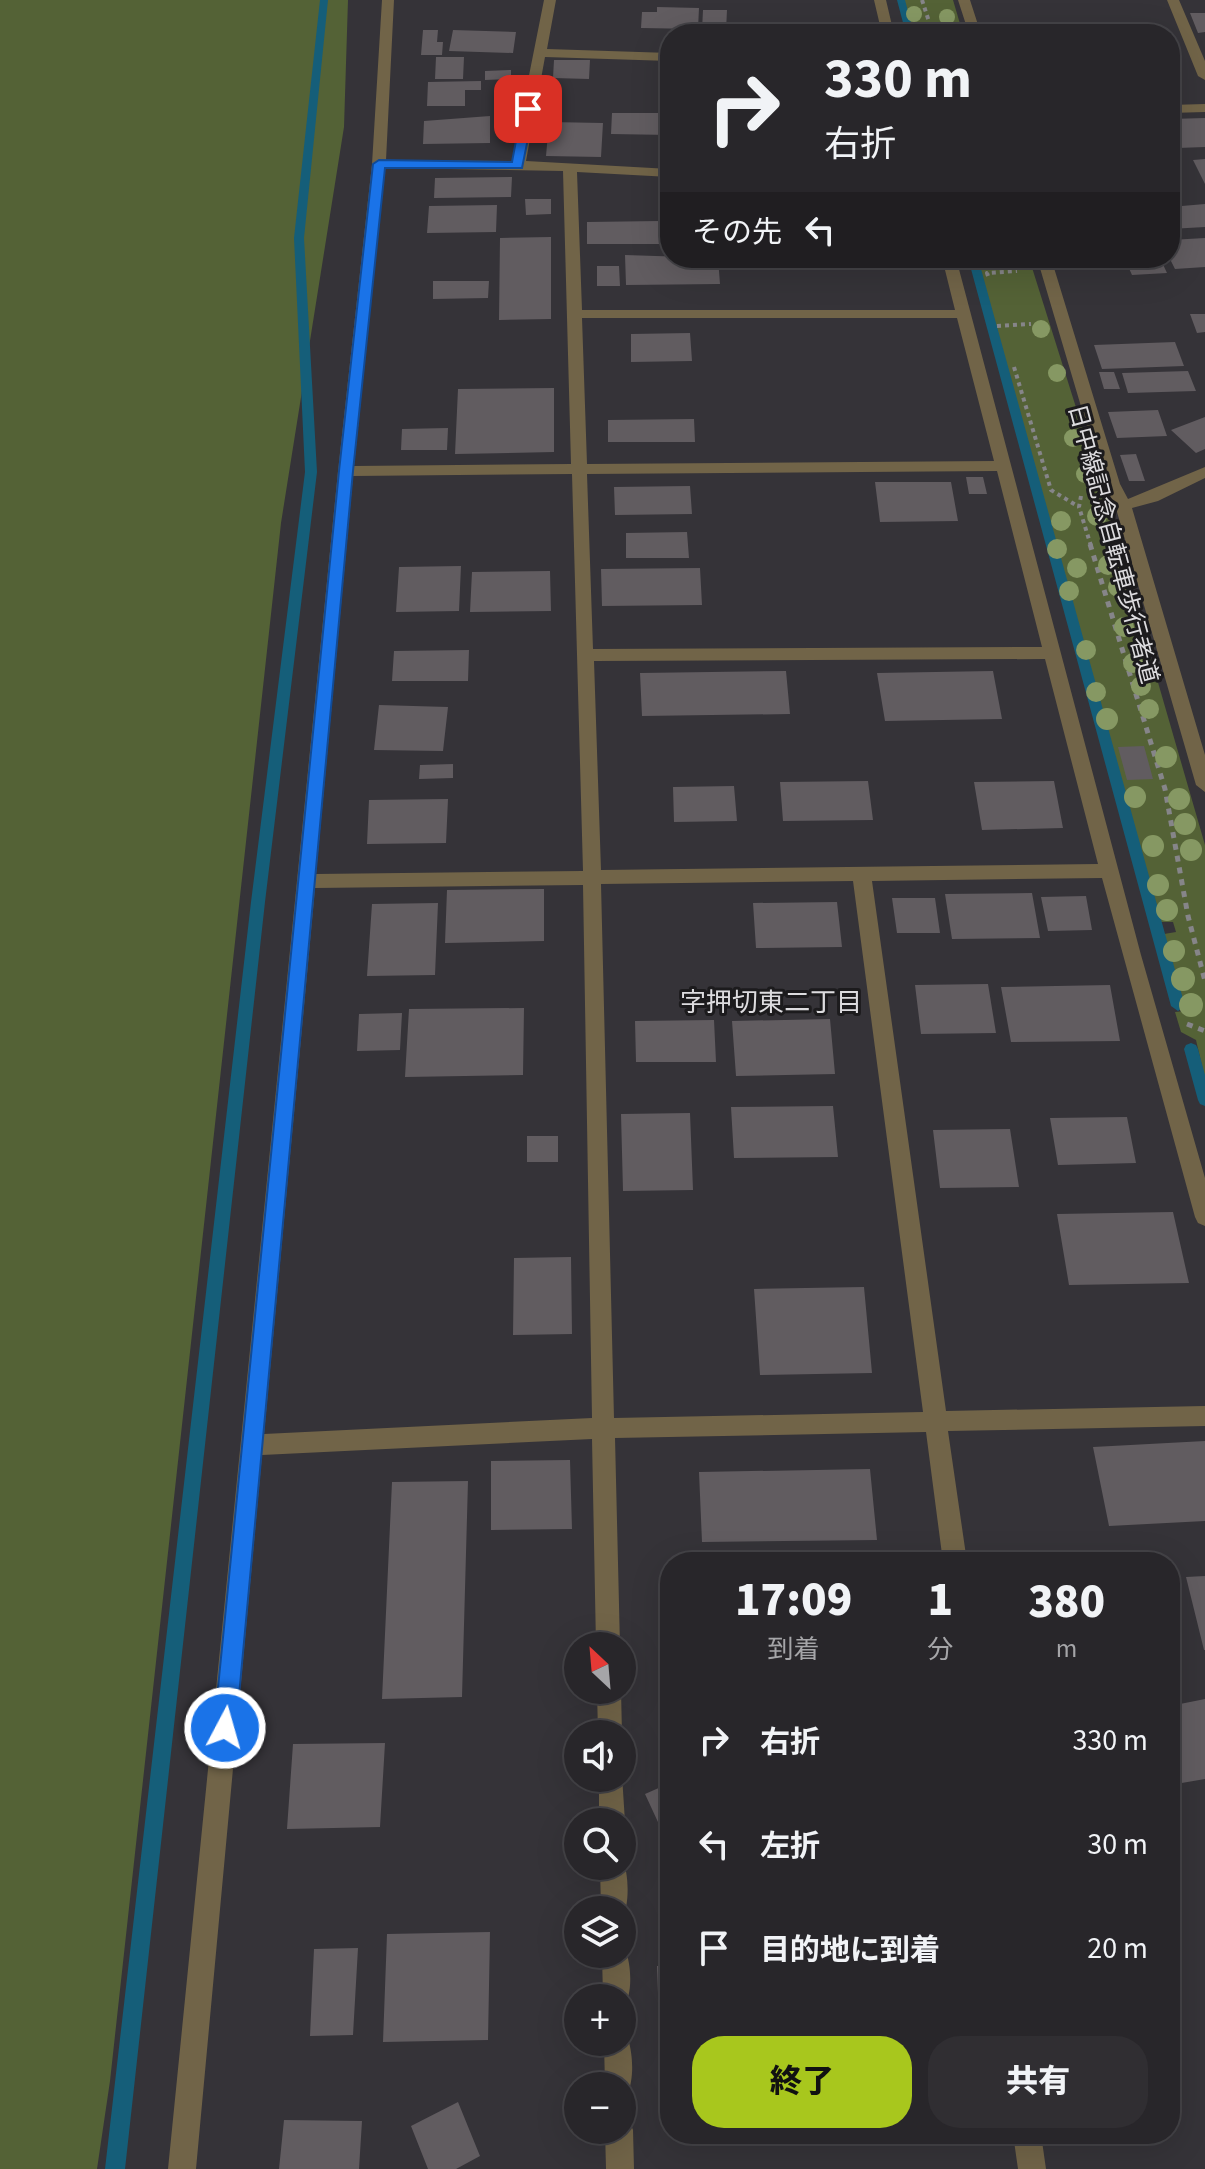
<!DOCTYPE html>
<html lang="ja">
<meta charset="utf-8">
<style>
body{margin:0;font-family:"Source Sans 3","Noto Sans JP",sans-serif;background:#302e32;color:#f1f3f6;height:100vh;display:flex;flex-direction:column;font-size:30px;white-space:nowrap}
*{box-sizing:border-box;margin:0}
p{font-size:26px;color:#a5a5a8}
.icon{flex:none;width:44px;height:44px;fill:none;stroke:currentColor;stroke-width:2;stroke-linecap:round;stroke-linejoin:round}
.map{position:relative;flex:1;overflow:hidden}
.panel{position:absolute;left:660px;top:1552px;width:520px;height:592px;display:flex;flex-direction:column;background:#28262a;border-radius:32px;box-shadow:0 8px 32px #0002,0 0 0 2px #444347}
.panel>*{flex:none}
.top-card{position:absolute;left:660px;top:24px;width:520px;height:244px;border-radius:32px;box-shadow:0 8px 32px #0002,0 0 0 2px #444347;background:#28262a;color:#f1f3f6;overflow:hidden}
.needle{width:52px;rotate:334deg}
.tools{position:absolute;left:564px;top:1632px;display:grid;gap:16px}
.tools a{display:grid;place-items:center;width:72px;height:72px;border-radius:50%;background:#28262a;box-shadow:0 8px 32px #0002,0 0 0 2px #444347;font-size:40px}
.pin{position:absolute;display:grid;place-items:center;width:68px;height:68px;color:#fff;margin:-34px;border-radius:16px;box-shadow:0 4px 12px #0006}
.me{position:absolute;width:88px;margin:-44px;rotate:6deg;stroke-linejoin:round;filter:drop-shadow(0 0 6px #0008)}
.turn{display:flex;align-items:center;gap:28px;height:168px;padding:0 32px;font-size:36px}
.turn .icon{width:104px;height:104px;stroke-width:2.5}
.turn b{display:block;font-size:56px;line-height:68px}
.then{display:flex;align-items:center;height:76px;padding:0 32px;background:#0003;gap:16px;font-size:30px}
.eta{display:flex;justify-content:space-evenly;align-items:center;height:136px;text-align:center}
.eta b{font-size:48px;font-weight:800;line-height:56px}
.button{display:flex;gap:16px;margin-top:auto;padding:16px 32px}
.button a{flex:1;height:92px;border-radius:32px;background:#a8c71d;color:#111;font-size:32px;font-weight:800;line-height:92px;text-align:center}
.button a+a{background:#302e32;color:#f1f3f6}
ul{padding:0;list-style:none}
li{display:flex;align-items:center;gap:24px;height:104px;padding:0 32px}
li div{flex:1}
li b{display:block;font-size:30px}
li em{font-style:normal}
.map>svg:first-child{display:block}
.green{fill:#546236}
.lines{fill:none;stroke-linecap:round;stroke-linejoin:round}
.stream{fill:#155e79;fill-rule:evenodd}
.building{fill:#615c60}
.path-far1{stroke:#868589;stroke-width:4;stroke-dasharray:4 4;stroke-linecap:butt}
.path{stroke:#868589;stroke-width:5;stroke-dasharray:6 6;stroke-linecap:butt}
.minor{fill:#716448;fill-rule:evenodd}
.tree{fill:#869863}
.route{fill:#1a73e8;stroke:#114b97;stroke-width:2}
.labels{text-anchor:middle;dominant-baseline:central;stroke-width:6;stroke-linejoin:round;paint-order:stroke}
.street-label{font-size:24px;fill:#dddcdf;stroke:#1c1b1d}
.neighbourhood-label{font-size:26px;fill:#dddcdf;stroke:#1c1b1d}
</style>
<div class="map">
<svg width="1205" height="2169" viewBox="0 0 1205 2169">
<rect width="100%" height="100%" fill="#353338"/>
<path class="green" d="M0,0H348L344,127L281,523L110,2081L97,2169H0Z
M904,0H953L963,34H914Z
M976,258H1029L1107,506L1205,845V1079L1196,1040L1181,1032L1175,1012L1185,1011L1164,934L1176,932L1173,922H1160Z"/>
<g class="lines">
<path class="stream" d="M320,0H328L304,238L317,472L265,902L125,2169H105L251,902L305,472L294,238Z
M897,0H905L914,34H906Z
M968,258H978L1185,1006L1178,1011L1171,1006Z
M1191,1043L1196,1045L1198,1049L1205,1075V1106L1200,1104L1198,1100L1184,1049L1186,1045Z"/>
</g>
<path class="building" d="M657,7L699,8L698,29L641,28L642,12H657Z
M703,10H727L726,31L702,30Z
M1190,13H1205V32L1198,33Z
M1160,28L1162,34H1084V32Z
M423,30H438L437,42H443L442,55H421Z
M453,30L516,32L513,53L449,51Z
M436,57H464L463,79H435Z
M554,60H590L589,79L553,78Z
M511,70V79L485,80V71Z
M1170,73L1180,99L1170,100Z
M481,81V90H465V106H427L428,82Z
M612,113H670V135L611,134Z
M490,116V143L423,144L424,121Z
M1205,118V147L1178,148L1170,119Z
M549,122L603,123L601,157L546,156Z
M1205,159V184L1193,160Z
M512,177L511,197L434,198L435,178Z
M525,199H551V214L526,215Z
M1205,204V227L1170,229V207Z
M497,205L496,232L427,233L429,206Z
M660,221L662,244H587V222Z
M551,237V319L499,320L500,238Z
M1205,238V267L1175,269L1170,259V240Z
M625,255L718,258L720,284L626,285Z
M1094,258H1160L1167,273L1132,275L1127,264L1098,265Z
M597,266H619L620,286H597Z
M433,281H489L488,298L433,299Z
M1190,314H1205V332L1197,333Z
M690,333L692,361L631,362V334Z
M1175,342L1184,366L1102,369L1094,345Z
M1188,371L1196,391L1128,393L1122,373Z
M1099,372H1114L1120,389H1104Z
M554,388V452L455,454L458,389Z
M1158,410L1167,436L1117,438L1108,412Z
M1205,417V449L1196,453L1171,430Z
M694,419L695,442H608V420Z
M448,428L447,450H401L402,429Z
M1136,454L1145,481H1129L1120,455Z
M966,477H983L987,494H969Z
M875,482H951L958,521L880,522Z
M690,486L692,514L615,515L614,487Z
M687,532L689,558H626V533Z
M461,566L459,611L396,612L399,567Z
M700,568L702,605L602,606L601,569Z
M550,571L551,611L470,612L472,572Z
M469,650L468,681H392L394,651Z
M786,671L790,714L642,716L640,673Z
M993,671L1002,719L885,721L877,673Z
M379,705L448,707L443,751L374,750Z
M1144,746L1153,779L1127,780L1118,747Z
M453,764V778L419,779L420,765Z
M868,781L873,820L783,821L780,782Z
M1054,781L1063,828L982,830L974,782Z
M734,786L737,821L674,822L673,787Z
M448,799L446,843L367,844L369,800Z
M544,889V941L445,943L447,890Z
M1032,893L1040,938L952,939L945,894Z
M1086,896L1092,930L1048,931L1041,897Z
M892,898H935L940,933H897Z
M837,902L842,947L756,948L753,903Z
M438,903L435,975L367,976L372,904Z
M988,984L996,1033L921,1034L915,985Z
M1110,985L1120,1041L1011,1042L1001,987Z
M524,1008L523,1075L405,1077L409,1009Z
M402,1013L400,1050L357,1051L359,1014Z
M830,1019L835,1074L736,1076L732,1021Z
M714,1020L716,1062H636L635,1021Z
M833,1106L838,1157L734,1158L731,1107Z
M690,1113L693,1190L623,1191L621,1114Z
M1127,1117L1136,1163L1058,1165L1050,1118Z
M1010,1129L1019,1187L940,1188L933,1130Z
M527,1136H558V1162H527Z
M1173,1212L1189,1283L1069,1285L1057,1214Z
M571,1257L572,1334L513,1335L514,1258Z
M864,1287L872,1373L760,1375L754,1289Z
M1205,1441V1521L1109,1526L1093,1447Z
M570,1460L572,1529L491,1530V1461Z
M870,1469L877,1540L702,1542L699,1472Z
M468,1481L462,1697L382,1699L392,1482Z
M1205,1576V1650H1204L1186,1577Z
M1205,1699V1779L1170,1785V1706Z
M385,1743L380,1827L287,1829L293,1744Z
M670,1783V1848L645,1794Z
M490,1932L488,2040L383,2042L387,1934Z
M358,1948L353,2035L310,2036L314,1949Z
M657,1966H670V2049H660Z
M458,2102L480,2156L456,2169H428L411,2126Z
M284,2120L362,2121L359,2169H279Z"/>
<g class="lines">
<path class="path-far1" d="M922,0L933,34
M988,276L987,273L1017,271
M997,326L1031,324
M1014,367L1051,490L1079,507
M1081,496L1079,507L1091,546"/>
<path class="path" d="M1090,544L1165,789L1188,916L1205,981
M1187,1024L1205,1031"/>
<path class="minor" d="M382,0H394L386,160L512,161L544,0H556L547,49L670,53V61L545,57L526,161L670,169V177L577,172L582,310H955L942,258H956L1141,955L1205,1178V1226L1198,1223L1195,1217L1102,878L872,881L946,1411L1205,1406V1426L948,1431L967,1562H943L926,1432L615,1438L620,1646H596L592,1439L262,1455L196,2169H168L338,471L372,164ZM385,168L563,171L571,464L354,466ZM582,318H957L994,461L587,464ZM997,471L1042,647L593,649L587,474ZM572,474L583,871L316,874L353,476ZM1045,659L1098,864L601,870L594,661ZM853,881L923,1412L614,1418L601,884ZM583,885L592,1418L264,1434L315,888Z
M874,0H886L894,34H882Z
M958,0H970L981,34H969Z
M1167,0H1179L1205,61V80L1198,76Z
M1205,104V112L1170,113V105Z
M1037,258H1051L1120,484L1128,499L1205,467V478L1158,501L1132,508L1205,755V792L1196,785L1115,505L1104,484Z
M597,1690H621L622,1734V1735L598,1734Z
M622,1775L625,1822L622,1828V1822H599V1778H622Z
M622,1857C629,1873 630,1904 622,1920V1910H601L600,1866H622Z
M622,1944C632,1957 634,1997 622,2009V1998H603L602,1954H622Z
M622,2031L626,2033C633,2050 635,2078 627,2095L622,2098V2086H605L604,2042H622Z
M622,2118L629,2120L633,2130L634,2169H606L605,2130H622Z
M1013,2134H1041L1046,2169H1018Z"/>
</g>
<g class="tree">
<circle cx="914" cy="14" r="8"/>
<circle cx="947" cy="17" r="8"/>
<circle cx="1041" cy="329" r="9"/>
<circle cx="1057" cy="373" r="9"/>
<circle cx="1073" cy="438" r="9"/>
<circle cx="1085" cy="474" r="9"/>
<circle cx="1097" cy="516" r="10"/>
<circle cx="1061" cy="521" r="10"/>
<circle cx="1057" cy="549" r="10"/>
<circle cx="1108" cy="565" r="10"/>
<circle cx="1077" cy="568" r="10"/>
<circle cx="1118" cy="587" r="10"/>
<circle cx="1069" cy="591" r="10"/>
<circle cx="1124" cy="627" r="10"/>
<circle cx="1086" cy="650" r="10"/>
<circle cx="1133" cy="663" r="10"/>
<circle cx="1141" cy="686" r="10"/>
<circle cx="1096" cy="692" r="10"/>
<circle cx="1149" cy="709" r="10"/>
<circle cx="1107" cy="719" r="11"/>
<circle cx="1166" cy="757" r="11"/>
<circle cx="1135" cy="797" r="11"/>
<circle cx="1179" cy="799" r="11"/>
<circle cx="1185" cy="824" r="11"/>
<circle cx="1153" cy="846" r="11"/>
<circle cx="1191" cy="850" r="11"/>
<circle cx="1158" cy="885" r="11"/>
<circle cx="1167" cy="910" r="11"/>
<circle cx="1174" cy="951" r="11"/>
<circle cx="1183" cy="979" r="12"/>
<circle cx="1191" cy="1005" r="12"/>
</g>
<path class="route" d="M528,106L534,109L522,168H385L353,471L236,1728L233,1736L225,1739L217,1736L214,1728L339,471L373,164L379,160L512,162L522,109Z"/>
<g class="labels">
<g class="street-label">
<text transform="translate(1113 544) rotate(75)">日中線記念自転車歩行者道</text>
</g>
<g class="neighbourhood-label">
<text x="771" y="1002">字押切東二丁目</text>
</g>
</g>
</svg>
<div class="tools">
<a><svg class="needle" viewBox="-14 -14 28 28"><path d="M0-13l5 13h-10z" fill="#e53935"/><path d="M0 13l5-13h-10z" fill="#a5a5a8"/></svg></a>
<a><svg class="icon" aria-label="sound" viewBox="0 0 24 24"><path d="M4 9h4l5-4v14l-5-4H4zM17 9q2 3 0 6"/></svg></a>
<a><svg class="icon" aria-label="search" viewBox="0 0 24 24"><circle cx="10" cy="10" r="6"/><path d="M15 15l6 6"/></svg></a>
<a><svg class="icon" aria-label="layers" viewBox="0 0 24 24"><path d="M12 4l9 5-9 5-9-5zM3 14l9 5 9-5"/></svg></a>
<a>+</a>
<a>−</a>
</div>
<div class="pin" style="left:528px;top:109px;background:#d93025"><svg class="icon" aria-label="arrive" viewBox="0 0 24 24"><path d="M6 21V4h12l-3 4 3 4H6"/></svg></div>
<svg class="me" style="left:225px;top:1728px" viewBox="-20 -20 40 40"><circle r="17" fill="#1a73e8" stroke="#fff" stroke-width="3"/><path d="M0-11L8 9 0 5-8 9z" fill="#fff"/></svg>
<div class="top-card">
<div class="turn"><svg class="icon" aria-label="right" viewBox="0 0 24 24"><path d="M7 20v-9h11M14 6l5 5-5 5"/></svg><div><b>330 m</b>右折</div></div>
<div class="then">その先<svg class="icon" aria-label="left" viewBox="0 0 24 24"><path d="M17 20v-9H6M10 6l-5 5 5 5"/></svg></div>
</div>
<section class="panel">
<div class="eta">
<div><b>17:09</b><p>到着</p></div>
<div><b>1</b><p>分</p></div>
<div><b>380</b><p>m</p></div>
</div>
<ul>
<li><svg class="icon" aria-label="right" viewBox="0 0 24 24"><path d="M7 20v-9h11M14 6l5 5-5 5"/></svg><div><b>右折</b></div><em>330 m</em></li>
<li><svg class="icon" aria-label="left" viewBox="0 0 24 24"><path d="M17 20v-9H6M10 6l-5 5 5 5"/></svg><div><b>左折</b></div><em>30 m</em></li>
<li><svg class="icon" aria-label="arrive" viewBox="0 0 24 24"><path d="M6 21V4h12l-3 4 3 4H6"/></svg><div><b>目的地に到着</b></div><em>20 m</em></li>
</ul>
<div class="button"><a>終了</a><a>共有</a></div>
</section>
</div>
